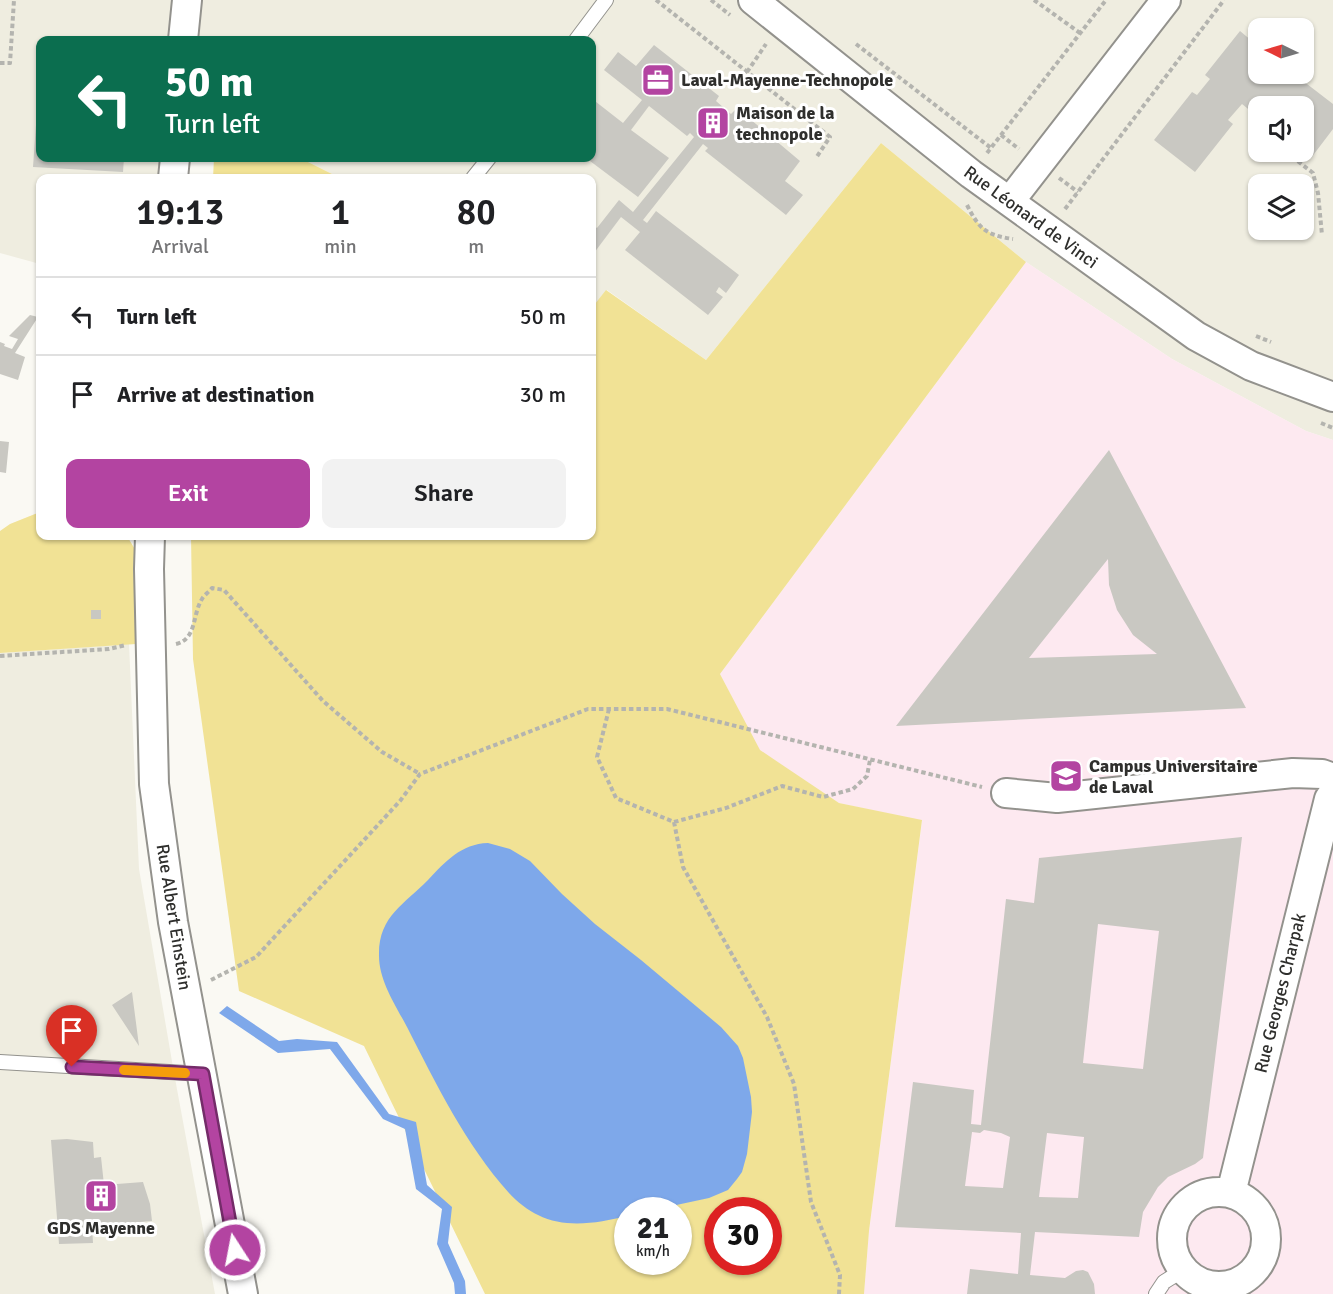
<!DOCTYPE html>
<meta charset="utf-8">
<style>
body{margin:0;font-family:Signika,sans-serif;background:#f2f2f2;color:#202124;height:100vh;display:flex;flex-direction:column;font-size:22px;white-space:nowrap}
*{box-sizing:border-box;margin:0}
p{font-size:20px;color:#757577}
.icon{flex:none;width:33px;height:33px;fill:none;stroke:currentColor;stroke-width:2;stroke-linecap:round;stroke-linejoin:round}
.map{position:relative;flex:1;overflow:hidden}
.details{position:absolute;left:36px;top:174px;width:560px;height:366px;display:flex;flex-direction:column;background:#fff;border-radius:12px;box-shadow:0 2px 4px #0004}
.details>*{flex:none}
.top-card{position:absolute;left:36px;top:36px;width:560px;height:126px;border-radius:12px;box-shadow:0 2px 4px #0004;background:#0b6e4f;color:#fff;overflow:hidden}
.needle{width:39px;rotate:275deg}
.buttons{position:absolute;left:1248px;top:18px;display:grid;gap:12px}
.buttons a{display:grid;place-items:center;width:66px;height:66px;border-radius:12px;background:#fff;box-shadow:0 2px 4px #0004;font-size:30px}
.speed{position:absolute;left:614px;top:1197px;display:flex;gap:12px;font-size:30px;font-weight:700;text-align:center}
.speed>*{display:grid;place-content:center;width:78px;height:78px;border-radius:50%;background:#fff;box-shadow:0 2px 4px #0004;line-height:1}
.speed small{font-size:15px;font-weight:400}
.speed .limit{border:9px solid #d22;background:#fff;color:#111}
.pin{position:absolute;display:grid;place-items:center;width:51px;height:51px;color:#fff;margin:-62px -26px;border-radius:50% 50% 50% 0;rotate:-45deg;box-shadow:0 0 6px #0007}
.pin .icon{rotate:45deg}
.me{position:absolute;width:66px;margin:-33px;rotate:349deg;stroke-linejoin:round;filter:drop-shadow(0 0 4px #0008)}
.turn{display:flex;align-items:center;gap:21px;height:126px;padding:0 30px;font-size:27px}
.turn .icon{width:78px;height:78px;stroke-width:2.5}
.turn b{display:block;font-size:42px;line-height:51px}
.eta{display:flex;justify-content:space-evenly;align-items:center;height:102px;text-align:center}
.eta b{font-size:36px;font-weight:600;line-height:42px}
.action{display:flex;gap:12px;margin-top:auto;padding:12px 30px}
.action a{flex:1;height:69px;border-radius:12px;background:#b344a1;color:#fff;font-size:24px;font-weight:600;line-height:69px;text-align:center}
.action a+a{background:#f2f2f2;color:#202124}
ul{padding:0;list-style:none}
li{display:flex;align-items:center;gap:18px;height:78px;padding:0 30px;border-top:2px solid #e0e0e0}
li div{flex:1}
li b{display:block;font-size:22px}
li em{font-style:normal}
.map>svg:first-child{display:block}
.built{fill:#efede0;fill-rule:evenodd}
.education{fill:#fde9f0}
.green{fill:#f1e295;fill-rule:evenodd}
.water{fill:#7ea8ea}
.building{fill:#c9c8c2;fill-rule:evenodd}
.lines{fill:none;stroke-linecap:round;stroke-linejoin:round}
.lane-casing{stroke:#93928d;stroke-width:16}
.street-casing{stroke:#93928d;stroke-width:32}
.path{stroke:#b4b4af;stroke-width:4;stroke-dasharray:4.5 3;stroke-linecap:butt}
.lane{stroke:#fff;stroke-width:14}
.street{stroke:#fff;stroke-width:28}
.route-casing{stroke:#742c69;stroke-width:15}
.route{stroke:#b344a1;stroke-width:10}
.slow{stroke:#f59e0b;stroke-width:10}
.labels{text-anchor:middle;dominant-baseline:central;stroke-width:6;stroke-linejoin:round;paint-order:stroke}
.poi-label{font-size:18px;font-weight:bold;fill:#2f2f2d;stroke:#fff;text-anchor:start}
.street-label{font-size:18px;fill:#2f2f2d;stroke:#fff}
</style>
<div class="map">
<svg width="1333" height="1294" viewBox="0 0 1333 1294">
<rect width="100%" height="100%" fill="#faf9f3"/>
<path class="built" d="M0,0H1333V440L1306,431L1172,359L1026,262L881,143L706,360L607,290L591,309V178H340L308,162L309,158H591V40H40V158H163L162,178H40V264L0,253ZM1258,28H1304V74H1258ZM1258,106H1304V152H1258ZM1258,184H1304V230H1258Z
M129,644L139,869L174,1073L215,1294H0V653Z"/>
<path class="education" d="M1026,262L1172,359L1306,431L1333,440V1294H864L869,1231L922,821L839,803L759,750L720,674Z"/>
<path class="green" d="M881,143L1026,262L720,674L760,750L839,803L922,820L869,1231L864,1294H485L364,1046L239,991L193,659L191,536H591V309L606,290L706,360ZM627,1210H678V1262H627ZM717,1210H768V1262H717Z
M214,158H309L308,162L340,178H213Z
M40,512V536H127L136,551V644L0,653V531L10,524Z"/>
<path class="water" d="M488,843L510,849L530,861L562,894L595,924L641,960L721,1027L738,1046L743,1058L751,1097L752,1112L747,1154L742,1172L737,1179L728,1190L709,1198L653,1210H627V1216C598,1223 566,1229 538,1215C529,1211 516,1201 509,1193C466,1145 436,1084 407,1027C396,1006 379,981 379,956C378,916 405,904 428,880C446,861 461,844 488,843Z
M227,1006L279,1041L297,1039L337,1042L389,1114L416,1122L427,1185L452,1207L448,1243L465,1281L466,1294H455L454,1283L437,1244L442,1209L416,1189L405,1129L383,1119L330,1049L278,1053L219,1013Z"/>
<path class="building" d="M1240,31L1258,46V74H1294L1333,104V129L1311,158L1304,152V106H1258V117L1242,104L1228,120L1233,124L1195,172L1154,140L1192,92L1197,95L1210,79L1205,75Z
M654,45L719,96L716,101L731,114L737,108L800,161L785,181L803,195L786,215L705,151L708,148L703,144L643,220L647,223L656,211L739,275L726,293L719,287L716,292L723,297L708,315L625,250L640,232L621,217L591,257V224L597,228L619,200L633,212L694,137L690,133L687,136L649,106L631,130L669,158L638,197L586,158H591V98L623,123L642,100L604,70L618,52L636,66Z
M39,83H40V158H124L123,172L33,167Z
M30,315L38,317L15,353L25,357L18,380L0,374V342L5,344L4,346L12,349L18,339L9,336Z
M0,441L9,442L6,473L0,472Z
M1109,450L1246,708L896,726ZM1108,559L1109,585L1117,610L1133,635L1157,654L1029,658Z
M91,610H101V619H91Z
M1242,837L1203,1158L1195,1164L1168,1177L1158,1187L1143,1212L1139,1237L1035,1232L1030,1275L1065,1278L1076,1271L1083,1270L1088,1272L1094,1284L1095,1294H967L970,1269L1018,1274L1021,1233L895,1227L913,1082L974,1090L971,1124L981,1125L1006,899L1034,903L1039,858ZM1098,924L1159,931L1143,1069L1083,1063ZM984,1130L1001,1133L1010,1137L1003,1188L965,1186L972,1132L980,1133ZM1047,1133L1084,1137L1078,1198L1039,1197Z
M132,992L139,1046L112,1005Z
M67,1139L93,1142L94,1158L101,1157L104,1185L143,1182L150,1204L152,1221L92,1226L93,1243L59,1244L51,1140Z"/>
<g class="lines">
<g class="lane-casing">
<path id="lane" d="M576,40L606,0
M473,178L489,158
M0,1062L203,1074
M1156,1294L1164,1282L1183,1270"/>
</g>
<g class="street-casing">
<path id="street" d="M753,0L971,174L1196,336L1251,366L1333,397
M183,40L187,0
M173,178L175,158
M1010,201L1166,0
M150,536L149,569L154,784L173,922L243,1294
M1006,793L1057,798L1293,773L1322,774L1333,778
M1172 1239a47 47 0 1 1 94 0a47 47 0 1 1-94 0Z
M1231,1193L1329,799L1333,793"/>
</g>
<path class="path" d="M656,0L830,137L816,158
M711,0L730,15
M1034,0L1080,33
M856,44L991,148
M0,63H10L14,0
M747,72L766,44
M1255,129L1258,132
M1001,135L1019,149
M1286,152L1313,173L1318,193L1322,235
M987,153L1106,0
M1059,178L1078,192
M967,205C979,229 986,235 1013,239
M1065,209L1224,0
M1256,336L1271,342
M1321,423L1333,428
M176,644C197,639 192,615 202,599C204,595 209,592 212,588L224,590L323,701L382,752L420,774
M0,656L109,649L126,645
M609,709L597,757L616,798L674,822L726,808L782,786L823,797L853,789L867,776L870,760
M674,822L683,867L767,1017L794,1084L811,1202L840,1275L839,1294
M211,980L256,957L400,801L420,774L588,709H667L982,787"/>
<use href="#lane" class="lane"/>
<use href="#street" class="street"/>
</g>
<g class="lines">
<g class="route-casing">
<path id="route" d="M72,1067L203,1074L235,1250"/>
</g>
<use href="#route" class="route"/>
<path class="slow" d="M124,1070L185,1073"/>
</g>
<defs>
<g id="office-square" transform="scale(1.725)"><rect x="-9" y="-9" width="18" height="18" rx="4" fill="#b344a1" stroke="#fff"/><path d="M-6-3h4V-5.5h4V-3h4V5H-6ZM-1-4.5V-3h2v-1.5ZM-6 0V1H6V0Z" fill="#fff"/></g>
<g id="building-square" transform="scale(1.725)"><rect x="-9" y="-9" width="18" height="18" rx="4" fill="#b344a1" stroke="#fff"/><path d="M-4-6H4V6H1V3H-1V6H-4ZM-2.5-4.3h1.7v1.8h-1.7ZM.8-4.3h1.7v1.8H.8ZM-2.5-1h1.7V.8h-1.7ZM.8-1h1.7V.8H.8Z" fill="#fff"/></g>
<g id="university-square" transform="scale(1.725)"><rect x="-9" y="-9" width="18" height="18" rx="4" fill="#b344a1" stroke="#fff"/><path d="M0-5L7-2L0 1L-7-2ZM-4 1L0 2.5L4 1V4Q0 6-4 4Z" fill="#fff"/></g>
</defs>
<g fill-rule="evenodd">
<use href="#office-square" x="658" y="80"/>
<use href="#building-square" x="713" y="123"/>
<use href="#university-square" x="1066" y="776"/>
<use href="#building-square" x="101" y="1196"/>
</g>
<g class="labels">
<g class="poi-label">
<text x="681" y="80">Laval-Mayenne-Technopole</text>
<text x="736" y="113">Maison de la<tspan x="736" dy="21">technopole</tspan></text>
<text x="1089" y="766">Campus Universitaire<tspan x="1089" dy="21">de Laval</tspan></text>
<text x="101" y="1228" text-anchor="middle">GDS Mayenne</text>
</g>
<g class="street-label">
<text transform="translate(1031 217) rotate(36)">Rue Léonard de Vinci</text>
<text transform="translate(174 917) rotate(81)">Rue Albert Einstein</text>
<text transform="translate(1280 993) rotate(-76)">Rue Georges Charpak</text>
</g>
</g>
</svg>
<div class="buttons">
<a><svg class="needle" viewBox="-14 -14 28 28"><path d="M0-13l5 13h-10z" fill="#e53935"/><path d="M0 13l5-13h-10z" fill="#757577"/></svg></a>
<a><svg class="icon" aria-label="sound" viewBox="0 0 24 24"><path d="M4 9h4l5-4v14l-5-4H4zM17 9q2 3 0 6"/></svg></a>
<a><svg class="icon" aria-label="layers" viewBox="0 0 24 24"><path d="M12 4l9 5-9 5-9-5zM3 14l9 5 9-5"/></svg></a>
</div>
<div class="speed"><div>21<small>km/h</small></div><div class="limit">30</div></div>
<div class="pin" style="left:72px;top:1067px;background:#d93025"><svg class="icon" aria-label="arrive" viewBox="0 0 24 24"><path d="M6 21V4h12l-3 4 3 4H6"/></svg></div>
<svg class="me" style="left:235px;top:1250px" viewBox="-20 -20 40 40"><circle r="17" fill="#b344a1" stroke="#fff" stroke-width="3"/><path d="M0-11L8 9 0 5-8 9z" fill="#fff"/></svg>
<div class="top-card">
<div class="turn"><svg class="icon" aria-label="left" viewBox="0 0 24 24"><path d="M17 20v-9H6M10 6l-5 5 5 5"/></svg><div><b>50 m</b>Turn left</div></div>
</div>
<section class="details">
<div class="eta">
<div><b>19:13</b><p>Arrival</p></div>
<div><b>1</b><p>min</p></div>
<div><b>80</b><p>m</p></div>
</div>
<ul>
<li><svg class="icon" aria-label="left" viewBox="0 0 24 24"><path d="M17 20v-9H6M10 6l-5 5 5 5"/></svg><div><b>Turn left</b></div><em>50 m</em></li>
<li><svg class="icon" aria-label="arrive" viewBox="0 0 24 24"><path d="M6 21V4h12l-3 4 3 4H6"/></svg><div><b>Arrive at destination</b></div><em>30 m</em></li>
</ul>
<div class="action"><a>Exit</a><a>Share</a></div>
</section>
</div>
